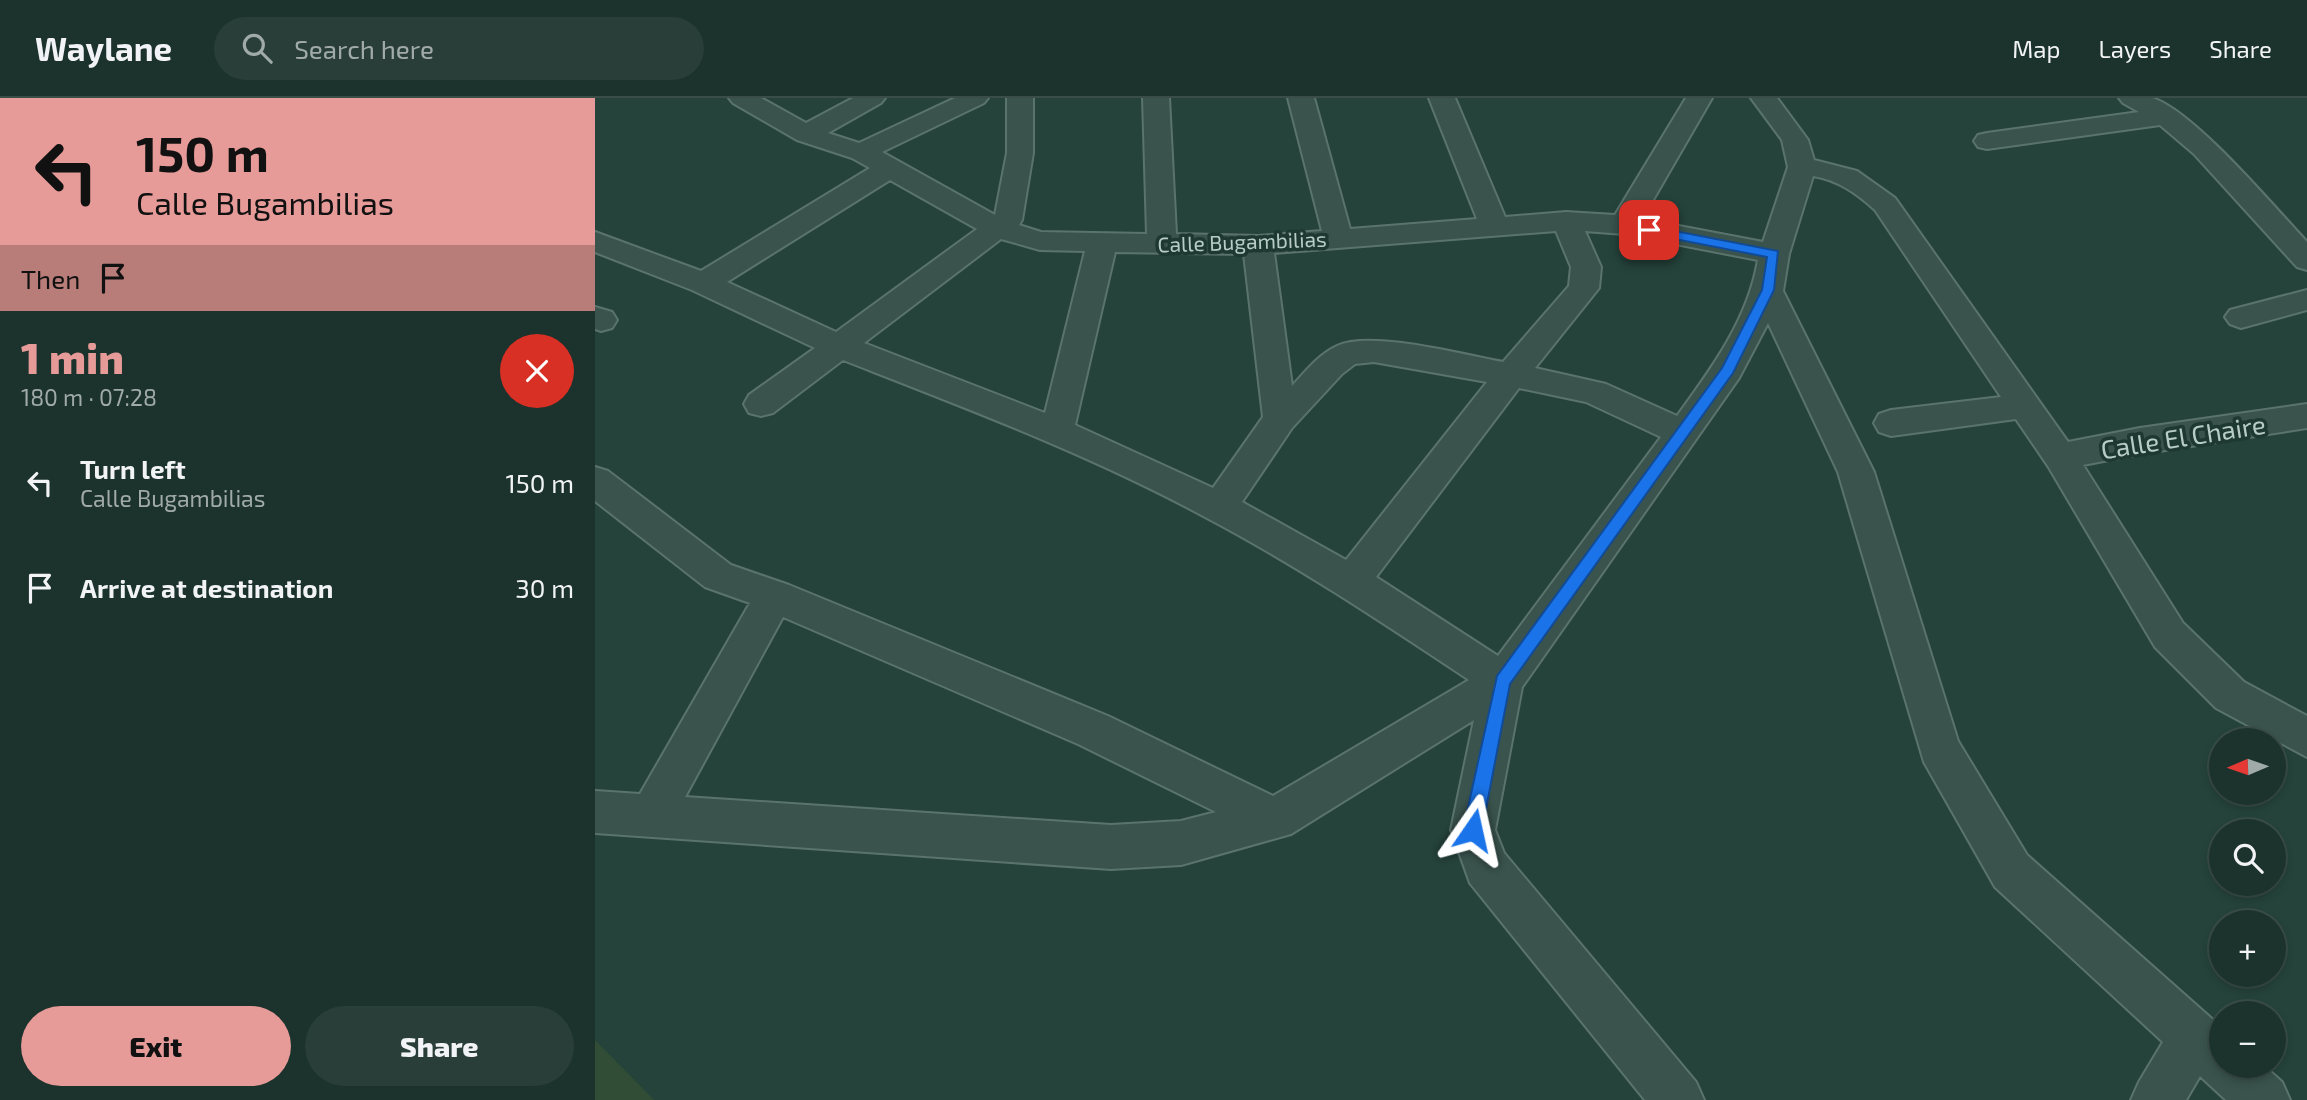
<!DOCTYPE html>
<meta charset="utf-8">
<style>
body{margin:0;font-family:"Exo 2",sans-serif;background:#293e38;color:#f1f3f6;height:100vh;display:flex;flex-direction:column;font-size:26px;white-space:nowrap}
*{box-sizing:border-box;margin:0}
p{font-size:23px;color:#a0aaa9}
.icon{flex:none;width:38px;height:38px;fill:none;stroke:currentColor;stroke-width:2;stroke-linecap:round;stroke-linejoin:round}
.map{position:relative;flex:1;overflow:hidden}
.side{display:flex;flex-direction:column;background:#1c322c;width:595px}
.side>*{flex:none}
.banner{background:#e69b98;color:#111;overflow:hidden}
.needle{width:46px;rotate:268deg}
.tools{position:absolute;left:1614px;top:630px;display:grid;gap:14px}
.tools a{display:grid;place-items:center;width:77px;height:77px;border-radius:50%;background:#1c322c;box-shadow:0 4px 10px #0003,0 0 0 2px #3a4d48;font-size:35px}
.pin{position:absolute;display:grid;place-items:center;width:60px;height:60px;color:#fff;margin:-30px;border-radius:14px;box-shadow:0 4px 10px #0006}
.me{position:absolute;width:77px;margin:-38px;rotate:11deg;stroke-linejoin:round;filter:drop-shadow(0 0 5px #0008)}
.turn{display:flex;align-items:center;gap:24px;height:147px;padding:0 21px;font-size:32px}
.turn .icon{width:91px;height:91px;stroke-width:2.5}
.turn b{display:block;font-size:49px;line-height:60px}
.then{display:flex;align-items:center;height:66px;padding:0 21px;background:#0003;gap:14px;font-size:26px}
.round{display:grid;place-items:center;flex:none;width:74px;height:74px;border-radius:37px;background:#293e38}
.head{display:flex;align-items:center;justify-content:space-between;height:119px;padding:0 21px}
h1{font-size:42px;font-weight:800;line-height:52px;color:#e69b98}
.cta{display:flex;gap:14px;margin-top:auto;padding:14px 21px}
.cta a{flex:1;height:80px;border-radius:42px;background:#e69b98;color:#111;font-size:28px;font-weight:800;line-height:80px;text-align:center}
.cta a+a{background:#293e38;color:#f1f3f6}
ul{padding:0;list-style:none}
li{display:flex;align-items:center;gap:21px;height:105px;padding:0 21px}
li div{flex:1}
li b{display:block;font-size:26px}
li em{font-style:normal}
header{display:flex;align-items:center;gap:42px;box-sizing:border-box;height:98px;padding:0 35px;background:#1c322c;border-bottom:2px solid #3a4d48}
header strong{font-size:33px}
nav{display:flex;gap:38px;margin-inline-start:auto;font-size:24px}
.search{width:490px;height:63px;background:#293e38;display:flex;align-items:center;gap:18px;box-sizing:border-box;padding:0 24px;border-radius:38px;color:#a0aaa9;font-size:26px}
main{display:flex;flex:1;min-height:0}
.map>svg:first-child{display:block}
.green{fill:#314d36}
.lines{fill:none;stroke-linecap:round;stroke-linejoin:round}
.minor-casing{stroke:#5b736d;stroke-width:4}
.minor{fill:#3a534d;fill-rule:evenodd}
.route{fill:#1a73e8;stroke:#114b97;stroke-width:2}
.labels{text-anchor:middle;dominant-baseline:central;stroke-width:7;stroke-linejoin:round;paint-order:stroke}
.far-street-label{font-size:21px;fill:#b7ccc8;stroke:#1e3832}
.street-label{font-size:26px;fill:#b7ccc8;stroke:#1e3832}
</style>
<header>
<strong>Waylane</strong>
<div class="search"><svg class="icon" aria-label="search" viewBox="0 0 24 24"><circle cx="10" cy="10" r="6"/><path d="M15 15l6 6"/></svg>Search here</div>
<nav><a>Map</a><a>Layers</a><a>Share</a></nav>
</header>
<main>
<section class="side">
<div class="banner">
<div class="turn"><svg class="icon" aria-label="left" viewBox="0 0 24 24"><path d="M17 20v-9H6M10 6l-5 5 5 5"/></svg><div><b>150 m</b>Calle Bugambilias</div></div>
<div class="then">Then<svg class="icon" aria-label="arrive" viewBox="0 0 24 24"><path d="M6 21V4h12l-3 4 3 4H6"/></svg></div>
</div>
<div class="head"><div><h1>1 min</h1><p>180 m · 07:28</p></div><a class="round" style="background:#d93025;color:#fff"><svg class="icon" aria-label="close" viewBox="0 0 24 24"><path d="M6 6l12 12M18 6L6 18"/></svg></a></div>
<ul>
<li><svg class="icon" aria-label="left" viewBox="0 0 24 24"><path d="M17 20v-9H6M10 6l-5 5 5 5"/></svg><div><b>Turn left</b><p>Calle Bugambilias</p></div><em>150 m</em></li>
<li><svg class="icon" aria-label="arrive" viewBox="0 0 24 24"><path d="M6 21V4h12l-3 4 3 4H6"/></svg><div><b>Arrive at destination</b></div><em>30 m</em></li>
</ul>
<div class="cta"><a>Exit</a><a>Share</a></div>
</section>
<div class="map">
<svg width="1712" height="1002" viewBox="0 0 1712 1002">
<rect width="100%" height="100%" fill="#25433b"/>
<path class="green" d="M0,942L59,1002H0Z"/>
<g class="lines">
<g class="minor-casing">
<path id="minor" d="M134,0H166L211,25L258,0H290L286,5L233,35L264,45L360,0H393L389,5L287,54L400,117L412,55V0H438V55L427,122L424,127L446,134L552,136L548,0H574L581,136L663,138L727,133L693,0H719L755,131L882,121L834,0H860L910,119L971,114L1020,117L1091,0H1117L1047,121L1168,144L1193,69L1187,42L1156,0H1182L1213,42L1219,62L1262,73L1300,100L1473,344L1545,330L1712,306V330L1545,356L1488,367L1588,525L1649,584L1712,618V659L1621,610L1560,549L1453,368L1421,321L1296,338L1284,334L1279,325L1284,316L1296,312L1406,299L1280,112C1261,95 1243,82 1218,78L1194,156L1188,193L1279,374L1363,643L1432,757L1626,929V968H1669L1687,984L1695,1002H1631L1605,978L1591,1002H1536L1544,984L1568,944L1400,789L1329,664L1243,374L1173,225L1144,280L927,589L900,732L909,755L1101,984L1109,1002H1050L875,785L856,732L879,622L696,736L586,767L516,771L0,735V693L45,696L155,505L110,489L0,403V369L13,373L136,467L194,487L513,618L678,698L874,582C788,525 703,468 612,420C496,357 371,310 248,262L178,315L166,318L154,315L149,306L154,297L220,250L97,192L0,154V134L106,173L275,70L257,60L202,42L138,5ZM295,82L382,131L241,234L132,184ZM961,133L976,169L974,188L908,264C869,257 776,232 742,248C724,256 710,274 697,288L679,155ZM990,133L1029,136L1163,162C1153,221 1117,270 1082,318L1011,286L940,270L1004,190L1006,169ZM406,141L445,152L490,153L450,315L269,245ZM520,154L649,156L668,319L618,390L480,327ZM779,264L892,284L751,462L647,404L697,330L747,276L760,266ZM924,290L991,304L1066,339L903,558L781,479ZM188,519L483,646L621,714L586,723L516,727L90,699Z
M1524,0C1534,0 1548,0 1557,0C1598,12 1680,110 1712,144V172L1702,169L1599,56L1565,27L1392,51L1383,49L1379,43L1383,37L1392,35L1544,14L1528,5Z
M1712,192V212L1646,230L1635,226L1630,219L1635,212Z
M0,209L17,214L22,222L17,230L6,233L0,231Z"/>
</g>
<use href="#minor" class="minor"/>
</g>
<path class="route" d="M1054,128L1183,153L1179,192L1138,275L915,586L887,732L884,738L878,741L871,738L868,732L902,578L1127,270L1167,192L1172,159L1049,135V129Z"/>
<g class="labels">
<g class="far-street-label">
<text transform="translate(647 143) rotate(-2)">Calle Bugambilias</text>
</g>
<g class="street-label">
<text transform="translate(1588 338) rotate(-9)">Calle El Chaire</text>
</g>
</g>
</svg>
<div class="tools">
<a><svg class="needle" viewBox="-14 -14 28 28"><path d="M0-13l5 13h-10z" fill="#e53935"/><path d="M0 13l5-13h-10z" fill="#a0aaa9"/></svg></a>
<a><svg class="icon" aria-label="search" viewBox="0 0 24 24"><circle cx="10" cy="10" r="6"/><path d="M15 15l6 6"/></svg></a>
<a>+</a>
<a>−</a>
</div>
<div class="pin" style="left:1054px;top:132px;background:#d93025"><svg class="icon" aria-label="arrive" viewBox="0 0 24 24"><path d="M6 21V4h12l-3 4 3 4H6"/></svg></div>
<svg class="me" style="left:878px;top:732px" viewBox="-20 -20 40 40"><path d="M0-17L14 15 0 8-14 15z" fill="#1a73e8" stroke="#fff" stroke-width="4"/></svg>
</div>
</main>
